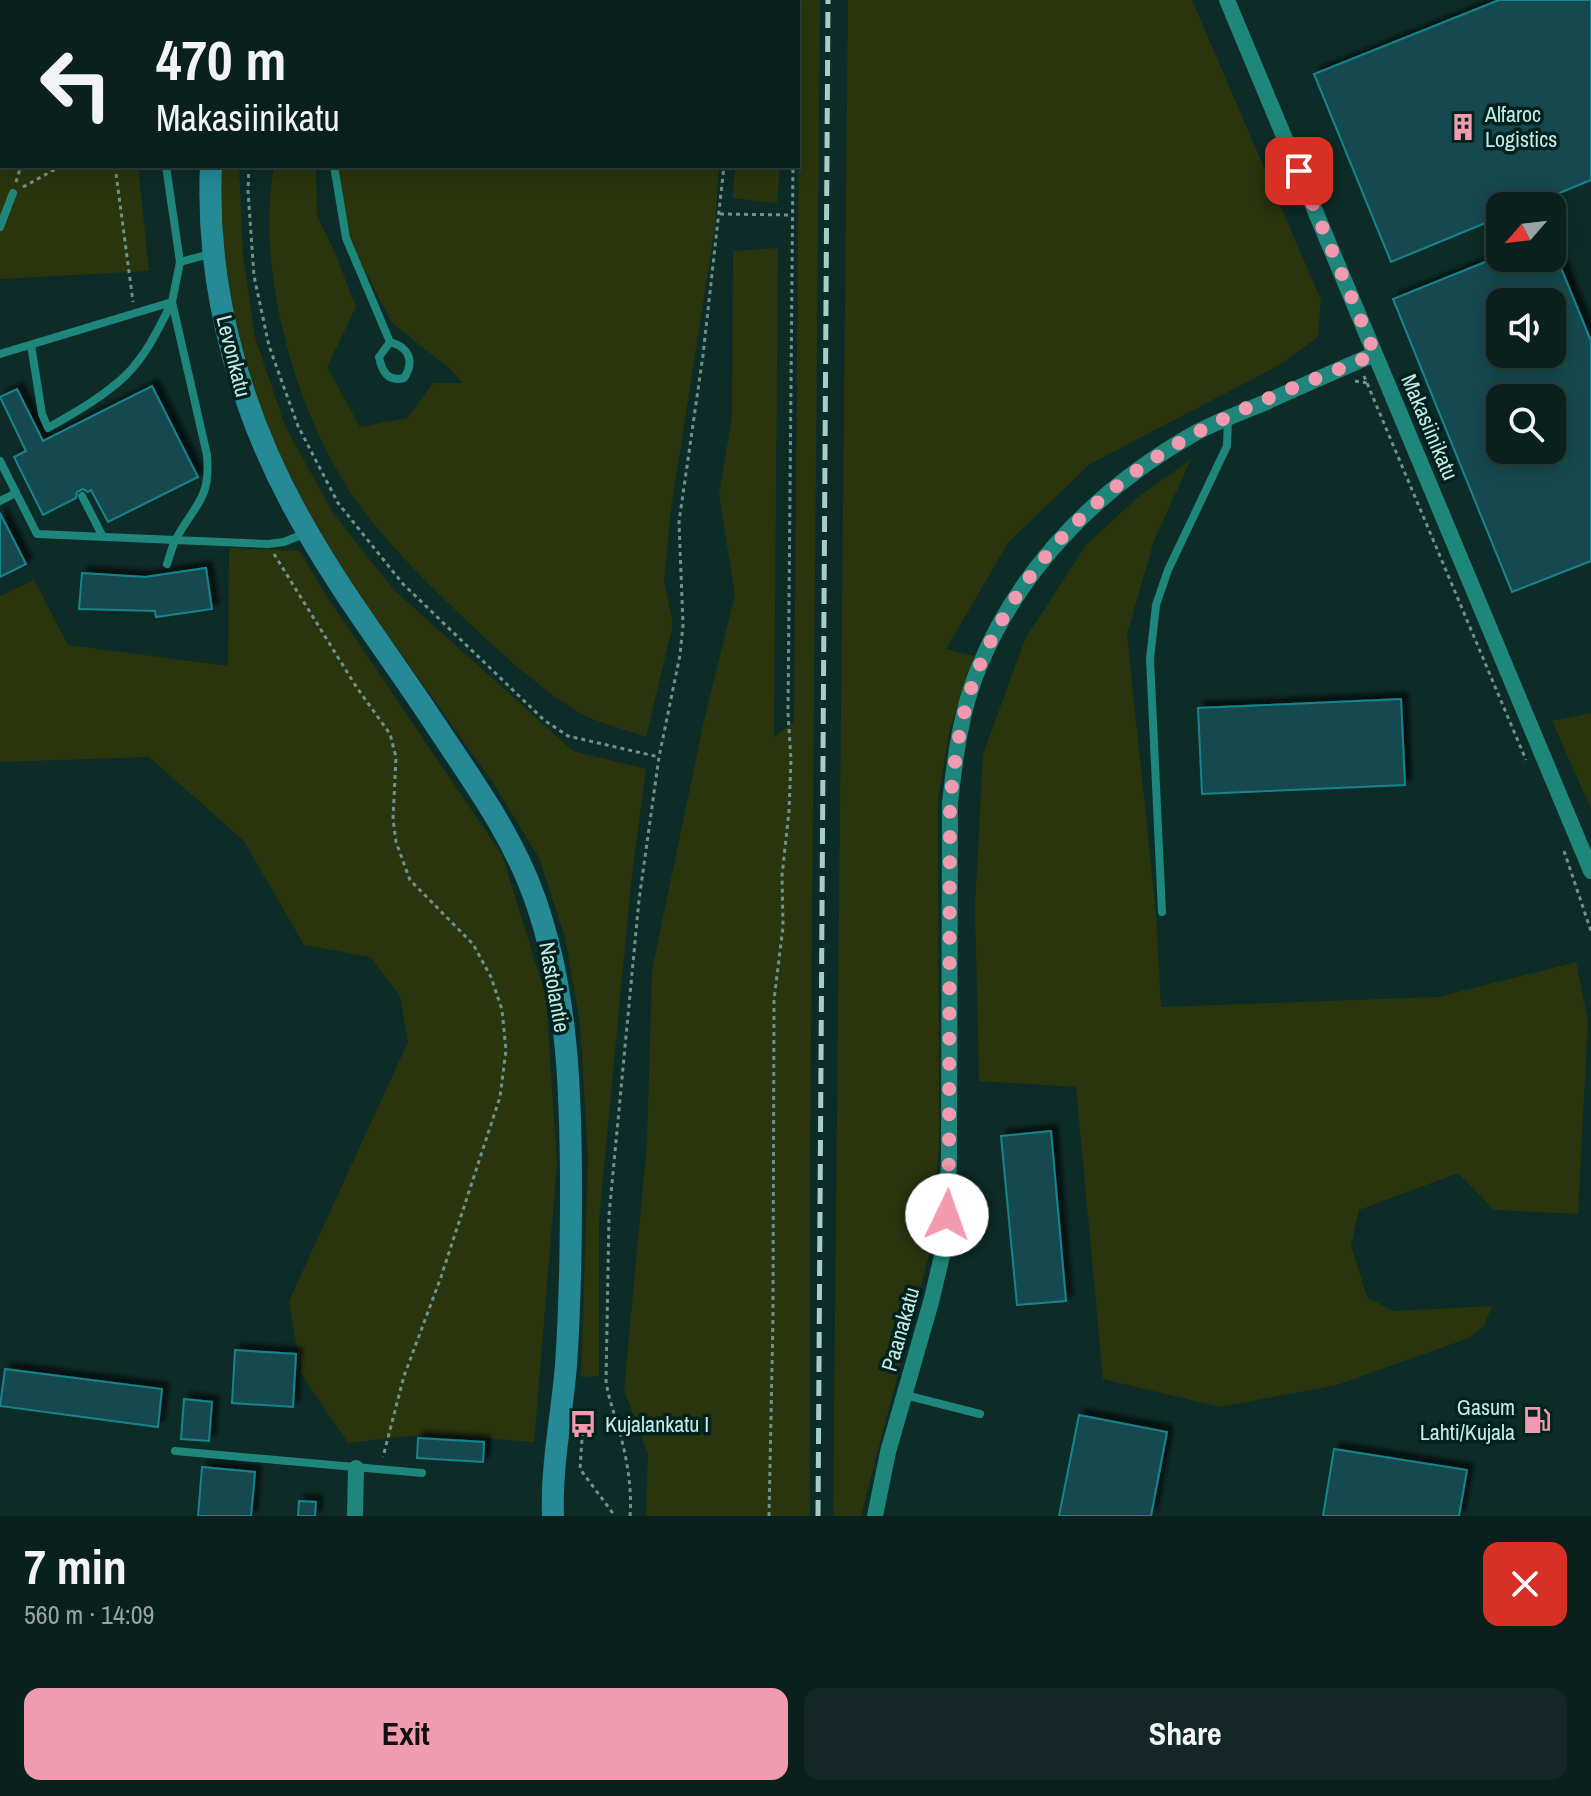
<!DOCTYPE html>
<meta charset="utf-8">
<style>
body{margin:0;font-family:"Archivo Narrow",sans-serif;background:#132826;color:#f1f3f6;height:100vh;display:flex;flex-direction:column;font-size:30px;white-space:nowrap}
*{box-sizing:border-box;margin:0}
p{font-size:26px;color:#99a3a4}
.icon{flex:none;width:44px;height:44px;fill:none;stroke:currentColor;stroke-width:2;stroke-linecap:round;stroke-linejoin:round}
.map{position:relative;height:1516px;overflow:hidden}
.drawer{display:flex;flex-direction:column;background:#0a201d;flex:1}
.drawer>*{flex:none}
.hud{position:absolute;left:0px;top:0px;width:800px;height:168px;box-shadow:0 4px 20px #0003,0 0 0 2px #2a3e3b;background:#0a201d;color:#f1f3f6;overflow:hidden}
.needle{width:52px;rotate:242deg}
.controls{position:absolute;left:1486px;top:192px;display:grid;gap:16px}
.controls a{display:grid;place-items:center;width:80px;height:80px;border-radius:16px;background:#0a201d;box-shadow:0 4px 20px #0003,0 0 0 2px #2a3e3b;font-size:40px}
.pin{position:absolute;display:grid;place-items:center;width:68px;height:68px;color:#fff;margin:-34px;border-radius:16px;box-shadow:0 4px 12px #0006}
.me{position:absolute;width:88px;margin:-44px;rotate:3deg;stroke-linejoin:round;filter:drop-shadow(0 0 6px #0008)}
.turn{display:flex;align-items:center;gap:28px;height:168px;padding:0 24px;font-size:36px}
.turn .icon{width:104px;height:104px;stroke-width:2.5}
.turn b{display:block;font-size:56px;line-height:68px}
.round{display:grid;place-items:center;flex:none;width:84px;height:84px;border-radius:16px;background:#132826}
.overview{display:flex;align-items:center;justify-content:space-between;height:136px;padding:0 24px}
h1{font-size:48px;font-weight:800;line-height:60px}
.action{display:flex;gap:16px;margin-top:auto;padding:16px 24px}
.action a{flex:1;height:92px;border-radius:16px;background:#f29aaf;color:#111;font-size:32px;font-weight:800;line-height:92px;text-align:center}
.action a+a{background:#132826;color:#f1f3f6}
.map>svg:first-child{display:block}
.green{fill:#2a350e}
.building{fill:#154a4f;stroke:#15848d;stroke-width:2;fill-rule:evenodd;filter:url(#shadow)}
.lines{fill:none;stroke-linecap:round;stroke-linejoin:round}
.path{stroke:#6e938d;stroke-width:3;stroke-dasharray:4 4;stroke-linecap:butt}
.service{stroke:#1e867a;stroke-width:8}
.minor{stroke:#1e867a;stroke-width:16}
.secondary{stroke:#258a96;stroke-width:22}
.rail{stroke:#a5cec7;stroke-width:5;stroke-dasharray:16 8;stroke-linecap:butt}
.route{stroke:#f29aaf;stroke-width:14;stroke-dasharray:0 25.2}
.labels{text-anchor:middle;dominant-baseline:central;stroke-width:7;stroke-linejoin:round;paint-order:stroke}
.poi-label{font-size:22px;fill:#c1ece5;stroke:#03221e;text-anchor:start}
.street-label{font-size:22px;fill:#c1ece5;stroke:#03221e}
</style>
<div class="map">
<svg width="1591" height="1516" viewBox="0 0 1591 1516">
<defs>
<filter id="shadow"><feDropShadow dx="6" dy="-6" stdDeviation="2" flood-color="#0009"/></filter>
</defs>
<rect width="100%" height="100%" fill="#0d2b27"/>
<path class="green" d="M0,0H160L2,2V166H138L149,271L0,279Z
M293,0H727L293,2Z
M800,0H820L810,1158V1516H646L648,1454L624,1390L647,1143L652,970L705,716L735,595L719,495L732,416L733,251L778,248L774,737L794,722Z
M848,0H1192L1321,300L1318,337L1276,367L1090,464L1008,543L946,649L974,656L950,729L938,799L939,1146L931,1247L861,1516H833Z
M220,166H239L243,255L255,337L285,426L333,513L394,590L573,751L646,769L631,883L599,1220V1376L581,1377L588,1157L580,1024L565,937L539,858L492,781L361,598L316,527L271,437L240,350L223,256Z
M274,166H316L317,216L334,250L356,307L327,367L360,427L407,418L433,383H463L449,368L392,323L347,236L336,166H719L715,227L671,509L664,581L673,624L646,737C624,729 598,723 578,712C538,687 504,656 470,624C431,587 391,548 359,505C296,417 255,272 274,166Z
M735,166H780L777,203L733,198Z
M1191,459L1154,541L1127,634L1156,913L1161,1007L1438,997L1576,962L1588,1020L1578,1214L1494,1210L1458,1173L1359,1210L1351,1246L1367,1297L1393,1311L1492,1306L1484,1326L1469,1338L1337,1385L1220,1407L1103,1379L1076,1087L979,1081L975,907L983,754L1025,639L1086,545L1136,499Z
M229,548L300,551L326,595L502,855L546,997L557,1164L534,1442L427,1434L348,1443L301,1374L289,1301L408,1042L400,996L370,957L304,945L244,841L149,757L0,762V596L34,580L68,645L228,666Z
M1591,713V809L1552,721Z"/>
<path class="building" d="M1499,0H1591V180L1528,206H1500V217L1391,262L1314,74Z
M1495,258H1557L1591,341V561L1512,592L1393,299ZM1500,302H1552V354H1500ZM1500,398H1552V450H1500Z
M152,386L198,477L108,522L91,490L88,492L83,489L77,492L76,498L43,515L14,457L26,451L0,397L17,389L43,441Z
M0,513L26,564L0,577Z
M206,568L212,609L156,617L155,611L79,609L82,573L145,577Z
M1401,699L1405,785L1202,794L1198,708Z
M1051,1131L1066,1301L1017,1305L1001,1136Z
M235,1350L296,1354L293,1407L232,1403Z
M5,1369L162,1389L158,1427L0,1406Z
M184,1399L212,1402L209,1441L181,1439Z
M1079,1415L1167,1432L1151,1516H1059Z
M418,1438L484,1442L483,1462L417,1458Z
M1334,1449L1467,1470L1459,1516H1323Z
M202,1467L255,1472L251,1516H198Z
M299,1501L316,1502L315,1516H298Z"/>
<g class="lines">
<path class="path" d="M9,0V2
M33,0V2
M126,2L128,0
M529,2L531,0
M735,2V0
M796,2V0
M115,166L133,302
M249,166L248,191L254,276L269,346L298,426L338,503L403,584L544,720L568,736L659,757
M16,182L21,166
M23,187L61,166
M720,214L791,215
M1364,376L1526,760
M1355,381L1367,383
M274,554L357,688L390,734L396,757L393,819L396,842L410,880L473,944L491,977L502,1010L506,1050L500,1097L441,1277L404,1376L383,1457
M1564,851L1591,931
M583,1424L580,1469L615,1516
M630,1516C632,1492 628,1465 622,1441C617,1420 609,1402 606,1381L609,1215L639,900L659,757L680,655L683,625L679,522L703,355L724,166
M769,1516L773,1317L774,1000L783,927L782,876L789,811L791,760L788,713L793,166"/>
<path class="service" d="M98,0L100,2
M173,2L174,0
M166,166L180,262L172,302L207,455C211,499 195,504 176,539C172,546 170,556 167,564
M334,166L346,238L390,342C409,347 415,361 404,378C388,382 382,372 379,357L390,342
M0,227L13,193
M180,262L214,253
M31,345L42,414L48,428C74,413 103,397 125,376C146,356 159,328 172,302
M0,354L172,302
M0,461L37,534L268,544L284,542L306,533
M82,496L103,537
M0,501L16,493
M1162,912L1150,659L1156,605L1168,570L1227,446L1228,418
M905,1395L980,1414
M175,1451L422,1473"/>
<path class="minor" d="M1227,0L1591,871
M355,1516L356,1468
M875,1516L888,1452L931,1302L942,1256L947,1215L949,1159L950,803C955,757 961,710 979,667C1021,565 1102,485 1197,432C1219,421 1242,412 1264,403C1301,386 1338,370 1375,354"/>
<path class="secondary" d="M225,2V0
M211,166C205,293 243,422 307,531C344,596 390,656 431,718C469,776 512,833 535,899C568,992 571,1094 571,1192C571,1249 570,1307 566,1365C562,1415 551,1466 553,1516"/>
<path class="rail" d="M818,1516L828,0"/>
</g>
<g class="lines">
<path class="route" d="M947,1215L949,1159L950,803C955,757 961,710 979,667C1021,565 1102,484 1198,432C1253,402 1317,379 1375,354L1299,171"/>
</g>
<defs>
<g id="building-bare" transform="scale(2.16)"><path d="M-4-6H4V6H1V3H-1V6H-4ZM-2.5-4.3h1.7v1.8h-1.7ZM.8-4.3h1.7v1.8H.8ZM-2.5-1h1.7V.8h-1.7ZM.8-1h1.7V.8H.8Z" fill="#f29aaf" stroke="#03221e" stroke-width="2.5" paint-order="stroke"/></g>
<g id="fuel-bare" transform="scale(2.16)"><path d="M-5.5-6h7V0h2V4h1.3V-2.5L3-4.5l.8-.8L6-3V5H2.5V1h-1V6h-7ZM-4.2-4.7v3.2H.2V-4.7Z" fill="#f29aaf" stroke="#03221e" stroke-width="2.5" paint-order="stroke"/></g>
<g id="bus-bare" transform="scale(2.16)"><path d="M-5-6H5V4H4V6H2V4H-2V6H-4V4H-5ZM-3.5-4V0h7V-4ZM-3.5 1.2v1.5H-2V1.2ZM2 1.2v1.5H3.5V1.2Z" fill="#f29aaf" stroke="#03221e" stroke-width="2.5" paint-order="stroke"/></g>
</defs>
<g fill-rule="evenodd">
<use href="#building-bare" x="1463" y="127"/>
<use href="#fuel-bare" x="1537" y="1420"/>
<use href="#bus-bare" x="583" y="1424"/>
</g>
<g class="labels">
<g class="poi-label">
<text x="1485" y="114">Alfaroc<tspan x="1485" dy="25">Logistics</tspan></text>
<text x="1515" y="1407" text-anchor="end">Gasum<tspan x="1515" dy="25">Lahti/Kujala</tspan></text>
<text x="605" y="1424">Kujalankatu I</text>
</g>
<g class="street-label">
<text transform="translate(234 356) rotate(76)">Levonkatu</text>
<text transform="translate(1430 427) rotate(67)">Makasiinikatu</text>
<text transform="translate(555 987) rotate(80)">Nastolantie</text>
<text transform="translate(900 1329) rotate(-74)">Paanakatu</text>
</g>
</g>
</svg>
<div class="controls">
<a><svg class="needle" viewBox="-14 -14 28 28"><path d="M0-13l5 13h-10z" fill="#e53935"/><path d="M0 13l5-13h-10z" fill="#99a3a4"/></svg></a>
<a><svg class="icon" aria-label="sound" viewBox="0 0 24 24"><path d="M4 9h4l5-4v14l-5-4H4zM17 9q2 3 0 6"/></svg></a>
<a><svg class="icon" aria-label="search" viewBox="0 0 24 24"><circle cx="10" cy="10" r="6"/><path d="M15 15l6 6"/></svg></a>
</div>
<div class="pin" style="left:1299px;top:171px;background:#d93025"><svg class="icon" aria-label="arrive" viewBox="0 0 24 24"><path d="M6 21V4h12l-3 4 3 4H6"/></svg></div>
<svg class="me" style="left:947px;top:1215px" viewBox="-20 -20 40 40"><circle r="19" fill="#fff"/><path d="M0-13L10 11 0 6-10 11z" fill="#f29aaf"/></svg>
<div class="hud">
<div class="turn"><svg class="icon" aria-label="left" viewBox="0 0 24 24"><path d="M17 20v-9H6M10 6l-5 5 5 5"/></svg><div><b>470 m</b>Makasiinikatu</div></div>
</div>
</div>
<section class="drawer">
<div class="overview"><div><h1>7 min</h1><p>560 m · 14:09</p></div><a class="round" style="background:#d93025;color:#fff"><svg class="icon" aria-label="close" viewBox="0 0 24 24"><path d="M6 6l12 12M18 6L6 18"/></svg></a></div>
<div class="action"><a>Exit</a><a>Share</a></div>
</section>
